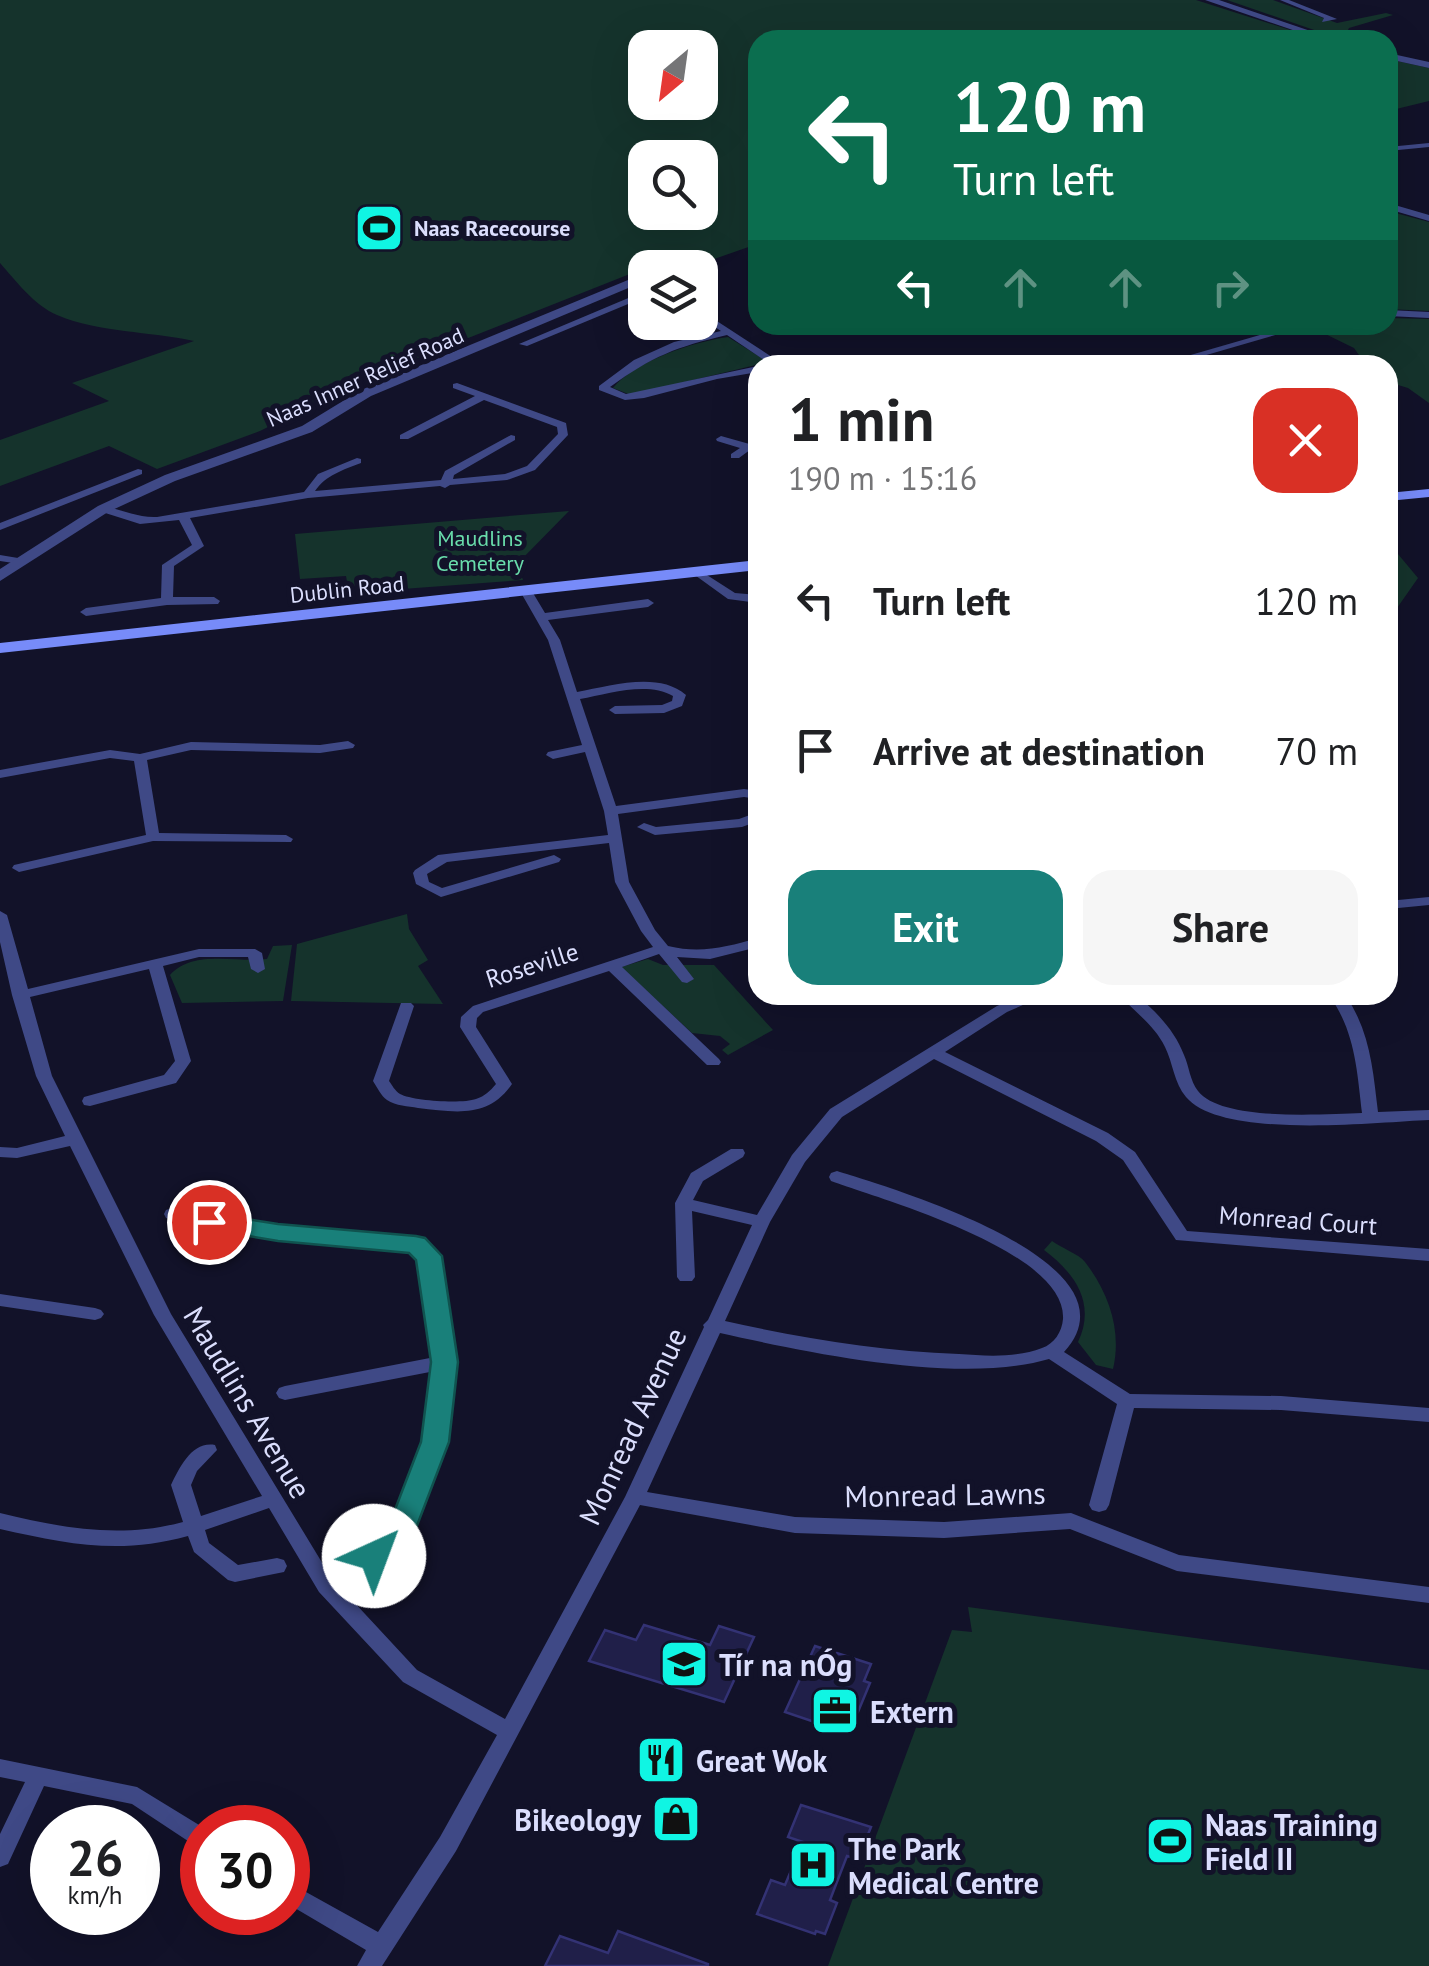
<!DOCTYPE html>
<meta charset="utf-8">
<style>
body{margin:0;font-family:"PT Sans",sans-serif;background:#f6f6f6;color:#202124;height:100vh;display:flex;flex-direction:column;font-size:38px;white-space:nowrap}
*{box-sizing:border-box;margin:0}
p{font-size:32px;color:#757577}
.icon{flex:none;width:55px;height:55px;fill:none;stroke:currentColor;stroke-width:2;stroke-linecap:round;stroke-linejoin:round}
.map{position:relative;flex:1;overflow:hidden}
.panel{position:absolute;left:748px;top:355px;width:650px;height:650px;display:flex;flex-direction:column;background:#fff;border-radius:30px;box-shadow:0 10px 40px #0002}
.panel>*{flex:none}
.banner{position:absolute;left:748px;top:30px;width:650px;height:305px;border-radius:30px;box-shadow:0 10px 40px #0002;background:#0b6e4f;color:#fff;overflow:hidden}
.needle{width:65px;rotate:209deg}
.buttons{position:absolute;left:628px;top:30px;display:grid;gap:20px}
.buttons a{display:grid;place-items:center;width:90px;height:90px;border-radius:20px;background:#fff;box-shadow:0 10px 40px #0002;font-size:50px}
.speed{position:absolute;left:30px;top:1805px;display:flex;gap:20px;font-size:50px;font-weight:700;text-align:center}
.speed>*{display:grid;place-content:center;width:130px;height:130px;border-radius:50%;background:#fff;box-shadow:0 10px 40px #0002;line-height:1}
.speed small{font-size:25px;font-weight:400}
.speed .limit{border:15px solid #d22;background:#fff;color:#111}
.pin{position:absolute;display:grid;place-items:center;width:85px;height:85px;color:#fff;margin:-42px;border:5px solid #fff;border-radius:50%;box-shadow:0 2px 10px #0007}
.me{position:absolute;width:110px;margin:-55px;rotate:43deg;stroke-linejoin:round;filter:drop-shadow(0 0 8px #0008)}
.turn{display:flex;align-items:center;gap:35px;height:210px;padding:0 40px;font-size:45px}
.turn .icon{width:130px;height:130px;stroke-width:2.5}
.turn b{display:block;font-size:70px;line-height:85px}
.lanes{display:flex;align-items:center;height:95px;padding:0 40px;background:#0003;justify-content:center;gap:50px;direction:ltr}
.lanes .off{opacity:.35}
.round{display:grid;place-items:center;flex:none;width:105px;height:105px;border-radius:30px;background:#f6f6f6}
.overview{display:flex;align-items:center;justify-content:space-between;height:170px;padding:0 40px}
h1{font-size:60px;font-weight:700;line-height:75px}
.button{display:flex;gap:20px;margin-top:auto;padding:20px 40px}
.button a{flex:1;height:115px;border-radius:30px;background:#19807a;color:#fff;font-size:40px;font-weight:700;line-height:115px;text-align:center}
.button a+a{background:#f6f6f6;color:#202124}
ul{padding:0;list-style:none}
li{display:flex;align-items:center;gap:30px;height:150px;padding:0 40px}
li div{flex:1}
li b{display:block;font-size:38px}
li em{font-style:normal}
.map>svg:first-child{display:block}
.green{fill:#15332c;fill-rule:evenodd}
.building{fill:#201f49;stroke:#333274;stroke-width:2.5}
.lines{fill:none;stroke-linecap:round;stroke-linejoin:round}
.minor{fill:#3f4986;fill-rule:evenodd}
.tertiary{fill:#3f4986;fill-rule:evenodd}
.secondary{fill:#778bf9;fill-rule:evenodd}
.route{fill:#19807a;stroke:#10534f;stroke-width:2.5}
.labels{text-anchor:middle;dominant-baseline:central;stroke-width:10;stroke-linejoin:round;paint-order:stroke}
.far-poi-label{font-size:22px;font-weight:bold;fill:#dbdefd;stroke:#121229;text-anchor:start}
.far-street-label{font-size:22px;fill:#dbdefd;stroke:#121229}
.far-park-label{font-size:22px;fill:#69dcab;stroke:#121229}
.street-label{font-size:25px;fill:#dbdefd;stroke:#121229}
.near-street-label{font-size:30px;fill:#dbdefd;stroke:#121229}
.near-poi-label{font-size:30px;font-weight:bold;fill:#dbdefd;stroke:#121229;text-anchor:start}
</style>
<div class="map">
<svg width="1429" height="1966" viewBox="0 0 1429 1966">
<rect width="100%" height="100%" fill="#121229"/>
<path class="green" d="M0,0H1196L1322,40H758L757,244L700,264L682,255L645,268L362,380L260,431L157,469L109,446L0,486V440L109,401L72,383L194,341C149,331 100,333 57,315C34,305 16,281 0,263ZM645,48H700V102H645ZM645,158H700V212H645Z
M1227,0H1273L1337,23L1386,13L1393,15L1349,28L1346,34L1356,40H1343Z
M1388,59L1429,68V101L1388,111Z
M1388,211L1429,222V311L1388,309Z
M1388,318L1429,319V403L1408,388L1388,382V365H1366L1354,348L1313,328L1388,325Z
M728,337L768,362L631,395L613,388C635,361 693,342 728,337Z
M569,511L517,564L523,580L349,593L346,576L300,579L295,534Z
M1388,542L1418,578L1388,621Z
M407,914L409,929L428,960L418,966L443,1004L291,1001L297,944Z
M292,945L283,1001L182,1003L170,975C193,949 236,963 267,959L273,946Z
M648,959L663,965H714L773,1030L728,1055L722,1050L730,1044L720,1036L692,1033L621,967Z
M1052,1241C1061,1248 1079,1254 1085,1262C1109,1293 1122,1331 1113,1369L1096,1365L1078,1342C1096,1304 1076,1274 1044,1250Z
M968,1607L1429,1670V1966H828L952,1630L972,1632Z"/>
<path class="building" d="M644,1625L710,1645L719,1626L754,1637L724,1702L589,1661L605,1630L636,1640Z
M815,1646L871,1664L864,1681L870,1683L858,1712L853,1710L844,1732L785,1712Z
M801,1805L871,1827L858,1859L847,1856L830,1900L837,1903L825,1934L816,1931L815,1934L757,1914L771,1880L785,1885L803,1842L788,1837Z
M618,1931L708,1964V1966H545L560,1936L608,1953Z"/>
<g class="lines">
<path class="minor" d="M1280,0H1289L1337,19L1322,22L1324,18Z
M1429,143V147L1388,151V147Z
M1388,203L1429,215V221L1388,209Z
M645,291V297L527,346L519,344Z
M700,310L778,361L775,365H765L767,362L727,335C676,347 653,356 610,387L626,394L758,366V372L717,379L644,398L625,400L599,390V386L634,360L674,342L721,331L700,317Z
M1388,310L1429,312V318L1388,316Z
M1294,325H1310L1172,365H1156Z
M457,383L566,423L568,435L535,470L507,480L450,485L445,488L440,486L308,498L190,518L204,546L174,566L173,597H214L220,601L218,604L167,605L86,616L80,612L86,608L161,598L162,565L192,545L179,520L140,524L99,511V507C120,507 134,518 157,517L304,492L318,474L357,458L361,459V463C343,470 326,475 315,491L441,480L445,471L511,435L515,436V440L454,475L453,479L505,474L527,466L558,434L557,427L484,400L408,439H400V435L475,396L453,388V384Z
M721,436L753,445L754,447L739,458H731V454L740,448L717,441L716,439Z
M138,469L142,470V474L0,530V523Z
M0,555L24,559L26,561L20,564L0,561Z
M696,568L735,593L758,595V603L728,599L692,573V569Z
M526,587L530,588L545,613L648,599L654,603L648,607L548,620L560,640L577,692C611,686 658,671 686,695L682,706L664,713L615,714L609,710L615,706L662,705L672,701L673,696C647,681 608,694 580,699L616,806L744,789L758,791V799L744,797L618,814L629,882L655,930L668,946C701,954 726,947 758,938V947L710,959L677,957L694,979L687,983L682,982L659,954L622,967L719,1059L721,1062L719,1065H707L609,971L483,1012L477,1018L476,1027L512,1084C488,1119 455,1112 418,1108C408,1106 396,1106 387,1100C381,1096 377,1087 373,1081L401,1003H411L414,1006L389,1081C392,1085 395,1091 400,1094C413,1101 462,1104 476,1099C485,1096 490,1091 496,1084L460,1027L461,1017L473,1006L653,947L641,931L615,882L609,843L447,862L427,874L429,882L442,888L554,855L561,859L559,862L441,897L416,884L413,873L415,870L438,855L608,835L604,811L585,752L553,759L546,755L548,752L582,745L548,640L520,591Z
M348,741L355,745L353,748L320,753L191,750L147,760L159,833L286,835L293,839L291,842L153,841L19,872L12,868L14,865L146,835L134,761L110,758L0,778V770L110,750L140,754L191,742L320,745Z
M758,812V821L742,827L655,835L637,827L644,823L656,827L739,819Z
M1429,897V905L1388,909V901Z
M0,911L7,915L28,989L199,949H255L262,953L265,969L258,973L251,969L248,957H199L163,966L191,1061L176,1083L90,1106L84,1105L82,1101L84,1097L164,1075L175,1061L149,969L30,997L52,1076L171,1314L329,1574L390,1536L426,1442L435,1371L285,1400L279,1398L276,1393L279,1388L285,1386L435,1357L421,1258L410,1249L247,1235L172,1220L166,1218L164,1214L166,1210L172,1208L247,1223L415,1238L421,1240L435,1252L454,1362L444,1442L405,1546L340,1587L417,1670L505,1719L625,1497L704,1327L703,1325L708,1320L752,1225L692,1211L695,1277L692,1281H680L677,1277L675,1203L691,1173L731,1149H743L745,1153L743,1157L703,1181L693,1200L757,1215L792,1155L830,1109L997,1006L1021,995H1042L1039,998L1007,1012L945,1052L1108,1133L1135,1152L1187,1231L1429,1249V1261L1176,1240L1123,1160L1096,1141L934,1059L842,1117L805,1162L770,1222L725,1321C801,1338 880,1351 959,1354C986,1356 1016,1358 1042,1348C1054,1344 1062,1332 1063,1319C1067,1251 883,1200 831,1181L829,1177L831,1173L837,1171C891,1188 1146,1262 1064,1352L1130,1394L1281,1396L1429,1408V1422L1281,1410L1134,1408L1109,1505L1106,1510L1099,1512L1092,1510L1089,1505L1117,1404L1049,1359C961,1385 809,1353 720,1333L647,1492L795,1517L944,1522L1071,1513L1179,1555L1429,1587V1603L1177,1571L1070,1529L944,1538L795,1533L640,1505L456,1851L382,1966H357L366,1950L288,1904V1882L378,1932L440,1837L497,1735L403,1682L319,1592L269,1508L205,1530L209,1543L238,1565L277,1558L284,1560L287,1566L284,1572L235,1582L228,1580L194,1552L188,1536C120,1555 67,1544 0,1529V1513C62,1528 120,1539 183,1522L171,1485C180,1467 192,1441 215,1445L217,1450L197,1471L191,1485L201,1516L262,1496L154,1315L70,1146L17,1158L0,1157V1147L17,1148L65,1136L36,1076L12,995L0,942Z
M1119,995H1136C1156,1011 1175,1031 1184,1055C1189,1066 1190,1081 1198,1091C1222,1122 1324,1114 1362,1113C1357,1070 1355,1031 1329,995H1345C1370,1030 1373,1070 1378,1112L1429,1110V1120C1376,1122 1222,1140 1186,1097C1174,1083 1173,1063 1165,1047C1155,1026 1135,1012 1119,995Z
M0,1294L95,1308L101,1310L104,1314L101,1318L95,1320L0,1306Z
M0,1759L137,1787L204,1828L202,1848L194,1845L132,1804L44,1786L8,1864L0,1867V1834L25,1782L0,1777Z"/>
<path class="tertiary" d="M1205,0H1219L1337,40H1322Z
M1388,53L1429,62V68L1388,59Z
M691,256L695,257V263L682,268H663Z
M645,273V281L371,396L312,432L175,481L108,512L0,581V569L98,506L165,475L302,426L361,390Z"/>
<path class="secondary" d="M1429,489V497L1388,501V493Z
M758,560V570L0,653V643Z"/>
</g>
<path class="route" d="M209,1213L278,1224L416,1236L425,1238L442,1256L458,1362L449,1442L408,1549L384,1564L374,1568L363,1564L359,1556L363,1548L386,1533L421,1442L431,1362L416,1260L409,1253L278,1241L200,1228L196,1222L200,1215Z"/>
<defs>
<g id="stadium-square" transform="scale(2.5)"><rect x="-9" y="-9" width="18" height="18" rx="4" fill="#10f5e3" stroke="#121229"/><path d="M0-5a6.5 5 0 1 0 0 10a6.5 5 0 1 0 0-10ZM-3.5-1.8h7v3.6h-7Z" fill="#111"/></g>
<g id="school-square" transform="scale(2.5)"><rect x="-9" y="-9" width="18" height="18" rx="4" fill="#10f5e3" stroke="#121229"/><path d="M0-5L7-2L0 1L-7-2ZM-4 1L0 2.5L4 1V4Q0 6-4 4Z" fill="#111"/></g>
<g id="office-square" transform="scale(2.5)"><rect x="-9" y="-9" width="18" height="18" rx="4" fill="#10f5e3" stroke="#121229"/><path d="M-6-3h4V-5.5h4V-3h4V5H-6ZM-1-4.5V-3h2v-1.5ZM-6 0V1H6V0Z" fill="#111"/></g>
<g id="restaurant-square" transform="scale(2.5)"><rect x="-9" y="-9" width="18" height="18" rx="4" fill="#10f5e3" stroke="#121229"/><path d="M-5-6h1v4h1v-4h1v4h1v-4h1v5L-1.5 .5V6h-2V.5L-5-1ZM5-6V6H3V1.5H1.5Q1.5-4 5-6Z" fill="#111"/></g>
<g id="shop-square" transform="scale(2.5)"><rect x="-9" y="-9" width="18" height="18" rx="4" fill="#10f5e3" stroke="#121229"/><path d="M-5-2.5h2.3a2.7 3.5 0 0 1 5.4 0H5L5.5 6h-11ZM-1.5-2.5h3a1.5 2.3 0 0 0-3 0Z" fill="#111"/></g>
<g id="hospital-square" transform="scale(2.5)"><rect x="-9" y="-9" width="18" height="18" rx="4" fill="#10f5e3" stroke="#121229"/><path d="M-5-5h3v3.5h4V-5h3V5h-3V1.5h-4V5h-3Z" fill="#111"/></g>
</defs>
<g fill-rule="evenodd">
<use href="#stadium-square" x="379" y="228"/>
<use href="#school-square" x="684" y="1664"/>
<use href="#office-square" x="835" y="1711"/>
<use href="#restaurant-square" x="661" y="1760"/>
<use href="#shop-square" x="676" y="1819"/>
<use href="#stadium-square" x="1170" y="1841"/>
<use href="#hospital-square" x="813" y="1865"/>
</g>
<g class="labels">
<g class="far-poi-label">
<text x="414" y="228">Naas Racecourse</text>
</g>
<g class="far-street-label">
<text transform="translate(365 377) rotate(-24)">Naas Inner Relief Road</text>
<text transform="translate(347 589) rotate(-6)">Dublin Road</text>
</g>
<g class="far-park-label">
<text x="480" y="538">Maudlins<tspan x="480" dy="25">Cemetery</tspan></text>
</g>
<g class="street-label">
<text transform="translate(532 965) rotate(-18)">Roseville</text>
<text transform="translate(1298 1220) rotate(4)">Monread Court</text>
</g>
<g class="near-street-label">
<text transform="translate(248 1402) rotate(59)">Maudlins Avenue</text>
<text transform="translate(632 1426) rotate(-65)">Monread Avenue</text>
<text transform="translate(945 1494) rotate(-1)">Monread Lawns</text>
</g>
<g class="near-poi-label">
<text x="719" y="1664">Tír na nÓg</text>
<text x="870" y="1711">Extern</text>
<text x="696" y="1760">Great Wok</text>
<text x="641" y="1819" text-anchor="end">Bikeology</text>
<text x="1205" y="1824">Naas Training<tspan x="1205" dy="34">Field II</tspan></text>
<text x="848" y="1848">The Park<tspan x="848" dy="34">Medical Centre</tspan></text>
</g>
</g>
</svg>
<div class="buttons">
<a><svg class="needle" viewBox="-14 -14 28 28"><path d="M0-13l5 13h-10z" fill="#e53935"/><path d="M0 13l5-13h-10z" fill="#757577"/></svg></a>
<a><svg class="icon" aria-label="search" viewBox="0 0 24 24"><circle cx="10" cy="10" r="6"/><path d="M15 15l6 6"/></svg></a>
<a><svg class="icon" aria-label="layers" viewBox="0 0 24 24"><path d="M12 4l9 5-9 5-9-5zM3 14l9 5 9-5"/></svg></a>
</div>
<div class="speed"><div>26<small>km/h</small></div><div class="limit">30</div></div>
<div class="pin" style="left:209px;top:1222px;background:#d93025"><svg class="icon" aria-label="arrive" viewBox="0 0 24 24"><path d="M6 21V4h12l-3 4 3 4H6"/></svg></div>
<svg class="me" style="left:374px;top:1556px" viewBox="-20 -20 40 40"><circle r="19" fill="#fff"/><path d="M0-13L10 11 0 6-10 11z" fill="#19807a"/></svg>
<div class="banner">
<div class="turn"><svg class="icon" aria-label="left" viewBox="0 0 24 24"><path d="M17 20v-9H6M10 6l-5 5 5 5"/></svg><div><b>120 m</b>Turn left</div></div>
<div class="lanes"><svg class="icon" aria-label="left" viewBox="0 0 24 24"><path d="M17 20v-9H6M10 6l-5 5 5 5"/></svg><svg class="icon off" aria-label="ahead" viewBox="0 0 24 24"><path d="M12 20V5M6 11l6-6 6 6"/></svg><svg class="icon off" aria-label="ahead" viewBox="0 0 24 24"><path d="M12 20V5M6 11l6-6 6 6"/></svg><svg class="icon off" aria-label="right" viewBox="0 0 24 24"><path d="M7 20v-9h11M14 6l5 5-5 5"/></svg></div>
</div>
<section class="panel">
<div class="overview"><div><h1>1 min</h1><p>190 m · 15:16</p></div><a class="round" style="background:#d93025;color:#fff"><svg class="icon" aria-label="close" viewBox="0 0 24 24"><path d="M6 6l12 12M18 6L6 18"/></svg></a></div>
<ul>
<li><svg class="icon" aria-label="left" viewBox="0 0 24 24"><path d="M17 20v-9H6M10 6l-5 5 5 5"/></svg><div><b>Turn left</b></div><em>120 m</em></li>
<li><svg class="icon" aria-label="arrive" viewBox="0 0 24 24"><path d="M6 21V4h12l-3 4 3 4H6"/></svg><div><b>Arrive at destination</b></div><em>70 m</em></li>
</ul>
<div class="button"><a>Exit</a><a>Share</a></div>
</section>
</div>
